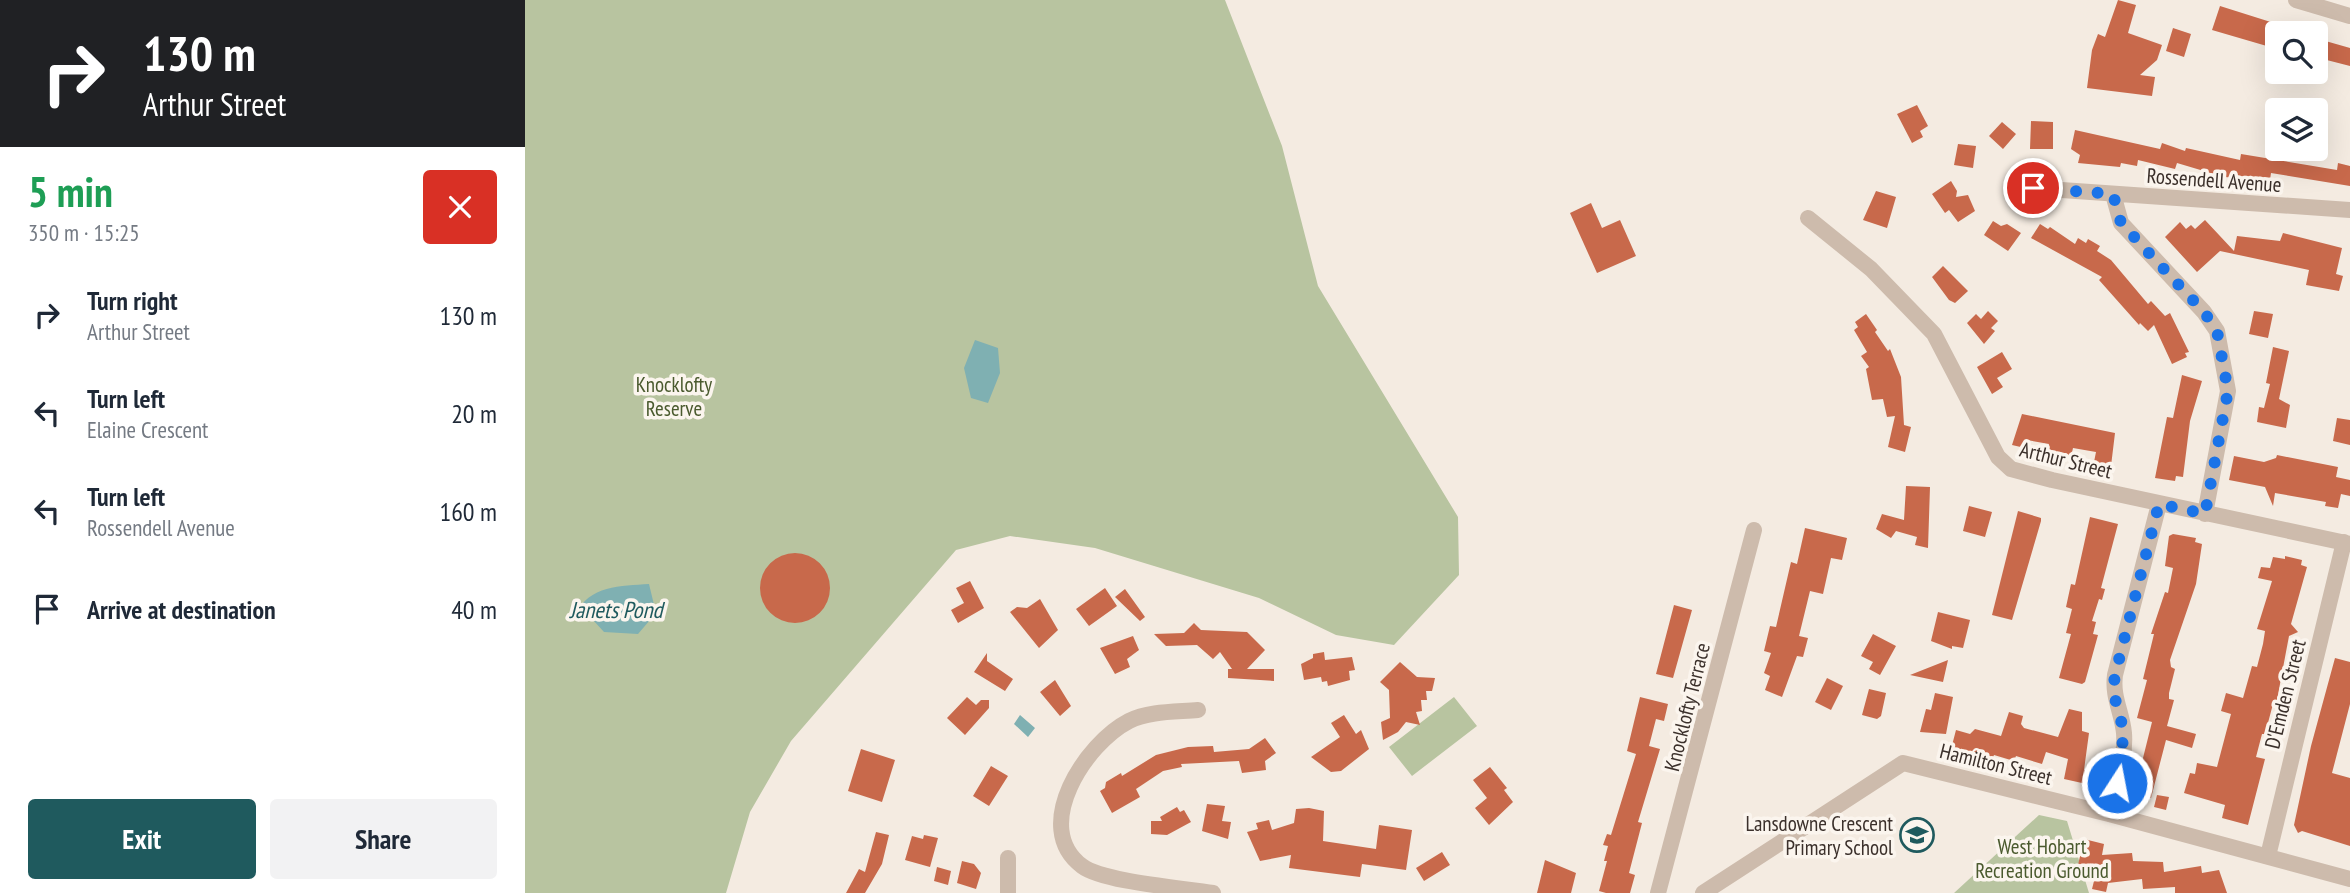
<!DOCTYPE html>
<meta charset="utf-8">
<style>
body{margin:0;font-family:"PT Sans Narrow",sans-serif;background:#f2f2f3;color:#1f2937;height:100vh;display:flex;flex-direction:column;font-size:26px;white-space:nowrap}
*{box-sizing:border-box;margin:0}
p{font-size:23px;color:#747a83}
.icon{flex:none;width:38px;height:38px;fill:none;stroke:currentColor;stroke-width:2;stroke-linecap:round;stroke-linejoin:round}
.map{position:relative;flex:1;overflow:hidden}
.details{display:flex;flex-direction:column;background:#fff;width:525px}
.details>*{flex:none}
.banner{background:#202124;color:#fff;overflow:hidden}
.fabs{position:absolute;left:1740px;top:21px;display:grid;gap:14px}
.fabs a{display:grid;place-items:center;width:63px;height:63px;border-radius:7px;background:#fff;box-shadow:0 7px 28px #0002;font-size:35px}
.pin{position:absolute;display:grid;place-items:center;width:60px;height:60px;color:#fff;margin:-30px;border:4px solid #fff;border-radius:50%;box-shadow:0 2px 7px #0007}
.me{position:absolute;width:77px;margin:-38px;rotate:11deg;stroke-linejoin:round;filter:drop-shadow(0 0 5px #0008)}
.turn{display:flex;align-items:center;gap:24px;height:147px;padding:0 28px;font-size:32px}
.turn .icon{width:91px;height:91px;stroke-width:2.5}
.turn b{display:block;font-size:49px;line-height:60px}
.round{display:grid;place-items:center;flex:none;width:74px;height:74px;border-radius:7px;background:#f2f2f3}
.summary{display:flex;align-items:center;justify-content:space-between;height:119px;padding:0 28px}
h1{font-size:42px;font-weight:700;line-height:52px;color:#1e9e55}
.primary-button{display:flex;gap:14px;margin-top:auto;padding:14px 28px}
.primary-button a{flex:1;height:80px;border-radius:7px;background:#1f5a5e;color:#fff;font-size:28px;font-weight:700;line-height:80px;text-align:center}
.primary-button a+a{background:#f2f2f3;color:#1f2937}
ul{padding:0;list-style:none}
li{display:flex;align-items:center;gap:21px;height:98px;padding:0 28px}
li div{flex:1}
li b{display:block;font-size:26px}
li em{font-style:normal}
main{display:flex;flex:1;min-height:0}
.map>svg:first-child{display:block}
.green{fill:#b8c4a0}
.water{fill:#7fb0b2}
.building{fill:#c8694b}
.lines{fill:none;stroke-linecap:round;stroke-linejoin:round}
.street{stroke:#cdbbac;stroke-width:16}
.route{stroke:#1a73e8;stroke-width:12;stroke-dasharray:0 21.6}
.labels{text-anchor:middle;dominant-baseline:central;stroke-width:7;stroke-linejoin:round;paint-order:stroke}
.street-label{font-size:21px;fill:#3b302b;stroke:#fbf5ee}
.park-label{font-size:21px;fill:#4a5a2e;stroke:#fbf5ee}
.poi-label{font-size:21px;fill:#3b302b;stroke:#fbf5ee;text-anchor:end}
.water-label{font-size:23px;font-style:italic;fill:#1f5a5e;stroke:#fbf5ee}
</style>
<main>
<section class="details">
<div class="banner">
<div class="turn"><svg class="icon" aria-label="right" viewBox="0 0 24 24"><path d="M7 20v-9h11M14 6l5 5-5 5"/></svg><div><b>130 m</b>Arthur Street</div></div>
</div>
<div class="summary"><div><h1>5 min</h1><p>350 m · 15:25</p></div><a class="round" style="background:#d93025;color:#fff"><svg class="icon" aria-label="close" viewBox="0 0 24 24"><path d="M6 6l12 12M18 6L6 18"/></svg></a></div>
<ul>
<li><svg class="icon" aria-label="right" viewBox="0 0 24 24"><path d="M7 20v-9h11M14 6l5 5-5 5"/></svg><div><b>Turn right</b><p>Arthur Street</p></div><em>130 m</em></li>
<li><svg class="icon" aria-label="left" viewBox="0 0 24 24"><path d="M17 20v-9H6M10 6l-5 5 5 5"/></svg><div><b>Turn left</b><p>Elaine Crescent</p></div><em>20 m</em></li>
<li><svg class="icon" aria-label="left" viewBox="0 0 24 24"><path d="M17 20v-9H6M10 6l-5 5 5 5"/></svg><div><b>Turn left</b><p>Rossendell Avenue</p></div><em>160 m</em></li>
<li><svg class="icon" aria-label="arrive" viewBox="0 0 24 24"><path d="M6 21V4h12l-3 4 3 4H6"/></svg><div><b>Arrive at destination</b></div><em>40 m</em></li>
</ul>
<div class="primary-button"><a>Exit</a><a>Share</a></div>
</section>
<div class="map">
<svg width="1825" height="893" viewBox="0 0 1825 893">
<rect width="100%" height="100%" fill="#f4ebe1"/>
<path class="green" d="M0,0H700L757,146L793,286L933,517L934,575L869,645L811,635L734,598L570,548L485,536L431,550L266,741L225,812L201,893H0Z
M929,697L952,726L887,776L864,747Z
M1514,815L1542,821L1564,893H1429Z"/>
<path class="water" d="M450,340L473,348L475,373L463,403L446,398L439,368Z
M124,584L131,613L113,634L79,632L68,620L50,615C64,585 96,586 124,584Z
M495,715L510,728L503,737L489,724Z"/>
<path class="building" d="M1593,0L1611,5L1603,33L1637,45L1632,60L1615,75L1630,77L1627,96L1562,88L1567,50L1573,34L1580,37Z
M1695,6L1752,24V49L1687,30Z
M1648,28L1666,34L1659,57L1641,51Z
M1790,38L1825,48V66L1790,57Z
M1392,105L1403,126L1395,131L1398,137L1387,143L1372,114Z
M1506,121L1528,122V149H1505Z
M1477,122L1491,134L1478,149L1464,136Z
M1550,130L1635,149L1637,143L1660,151L1661,148L1715,160L1716,154L1812,170L1813,163L1825,166V186L1746,173L1745,180L1699,177L1652,163L1650,169L1613,160L1612,166L1596,163L1595,167L1553,163L1555,155L1546,149Z
M1433,144L1451,146L1448,168L1429,165Z
M1426,181L1432,191L1431,197L1443,195L1450,211L1433,222L1424,210L1420,213L1407,194Z
M1351,191L1371,197L1362,228L1338,220Z
M1066,203L1077,228L1095,220L1111,256L1072,273L1045,213Z
M1680,220L1709,251L1712,236L1755,241L1758,233L1817,248L1811,274L1818,276L1814,291L1781,285L1784,270L1695,251L1672,272L1640,237L1655,222L1661,229L1666,225L1670,229Z
M1468,221L1476,226L1482,224L1496,233L1483,251L1459,235Z
M1515,224L1523,229L1525,227L1550,244L1553,238L1561,243L1563,239L1575,246L1572,251L1586,260L1623,304L1626,301L1640,316L1645,313L1664,352L1660,353L1662,357L1647,364L1629,325L1623,331L1615,323L1614,325L1574,280L1577,277L1506,238Z
M1418,266L1443,291L1430,303L1424,300L1407,277Z
M1463,311L1473,321L1466,328L1470,331L1459,344L1442,323L1451,314L1456,319Z
M1729,311L1748,314L1743,338L1724,334Z
M1341,314L1352,330L1350,332L1363,351L1365,349L1376,377L1379,425L1386,427L1380,452L1363,447L1370,416L1362,417L1358,399L1347,400L1341,369L1344,367L1336,356L1342,352L1329,330L1333,327L1330,322Z
M1748,347L1764,351L1754,399L1765,405L1761,428L1732,422L1734,407L1739,408L1745,384L1741,383Z
M1477,352L1487,369L1472,378L1478,387L1467,394L1452,367Z
M1657,375L1677,381L1665,421L1658,477L1651,476L1650,481L1630,478L1642,417L1648,418Z
M1497,414L1590,433L1586,466L1569,462L1571,452L1548,448L1546,457L1522,452L1524,444L1502,440L1500,448L1487,445Z
M1812,418L1825,420V445L1808,441Z
M1752,455L1813,467L1811,477L1825,480V496L1816,494L1813,508L1800,506L1801,502L1750,493L1748,506L1740,487L1704,480L1709,456L1739,462L1751,458Z
M1381,486L1405,487L1403,548L1390,545L1392,537L1371,531L1366,538L1351,529L1357,514L1379,520Z
M1444,506L1467,512L1460,537L1438,531Z
M1493,511L1516,518V521L1487,620L1467,615Z
M1565,517L1593,524L1576,588L1580,589L1577,600L1574,599L1567,621L1571,622L1568,634L1573,635L1560,682L1557,684L1534,678L1546,634L1541,633L1547,609L1541,607L1546,584L1550,585Z
M1280,528L1322,538L1317,560L1306,558L1298,594L1285,591L1274,636L1283,638L1278,657L1272,656L1257,697L1240,690L1245,676L1239,673L1246,653L1239,651L1245,626L1251,627L1266,562L1272,564Z
M1648,534L1671,538L1670,542L1677,544L1671,584L1645,660L1646,667L1650,669L1644,693V699L1649,700L1642,726L1671,734L1667,748L1641,740L1626,798L1609,794L1627,722L1612,718L1622,680L1618,679L1629,634H1626L1640,592L1643,593L1648,568L1640,566L1644,536Z
M235 588a35 35 0 1 1 70 0a35 35 0 1 1-70 0Z
M1760,556L1777,560L1776,565L1782,567L1766,624L1773,632L1764,636L1752,700L1748,704L1740,734H1737L1731,757L1740,759L1723,825L1697,818L1700,805L1659,793L1665,773L1670,774L1672,763L1692,767L1706,714L1696,711L1701,693L1718,698L1727,666L1732,667L1738,644L1740,631L1732,629L1747,581L1733,578L1736,567L1745,568L1748,557L1760,559Z
M445,581L459,608L433,623L426,610L439,603L431,588Z
M580,588L592,606L564,626L551,609Z
M600,589L620,617L615,621L590,597Z
M515,599L533,630L514,648L485,612L492,607L502,608Z
M1149,605L1167,610L1148,678L1131,674Z
M1413,612L1445,620L1438,648L1427,646V649L1406,641Z
M669,623L676,630L722,632L740,650L722,669H749V681L703,678V669H707L695,652L688,659L672,645L641,646L629,634L659,633Z
M1348,634L1371,646L1355,675L1344,669L1348,662L1336,656Z
M608,636L614,650L602,659L605,667L590,674L575,648Z
M799,652L800,660L827,657L830,670L824,671L825,680L803,686L802,681L797,682L796,677L779,680L776,664L788,658V654Z
M462,653V661L488,679L480,691L449,672Z
M1810,658L1825,662V704L1807,773L1825,778V846L1777,831L1773,833L1769,825L1786,746Z
M1423,660L1418,682L1385,675Z
M875,662L892,677L910,678L908,687L907,691H901L902,700H896L897,711L891,712L895,725L881,722L873,732L858,740L856,722L865,718L864,690L855,682Z
M1302,678L1318,686L1306,710L1290,702Z
M530,680L546,706L535,716L515,692Z
M1344,689L1361,693L1356,716L1352,719L1337,715Z
M1410,693L1428,697L1421,734L1395,732L1401,709L1406,710Z
M442,697L451,705L456,700H464V708L440,735L422,718Z
M1115,697L1143,704L1139,721L1131,719L1124,746L1135,749L1113,822L1117,823L1104,873L1110,875L1105,893H1081L1074,891L1082,861H1079L1083,846L1078,845L1082,834L1086,835L1111,754L1102,751Z
M1544,709L1557,712V731L1564,733L1559,770L1569,772L1566,785L1539,779L1543,759L1521,752L1517,764L1491,756L1489,761L1469,755L1467,760L1425,753L1431,730L1445,734L1450,729L1476,736L1484,712L1498,716L1496,724L1499,728L1533,737Z
M819,715L831,734L836,730L844,749L816,771L806,772L786,757L815,737L806,723Z
M740,738L751,753L740,761L741,770L717,773L714,761L656,764L657,767L638,771L611,789L615,797L587,813L575,791L580,788L581,782L596,773L597,776L631,755L663,747L688,746L689,752L724,749Z
M336,749L370,760L357,802L323,791Z
M466,766L483,776L464,806L448,796Z
M965,767L982,788L979,790L988,802L964,825L950,808L962,798L948,780Z
M1632,795L1644,797L1641,810L1629,807Z
M682,804L700,806L697,821L706,822L703,839L677,831Z
M652,807L655,812L659,810L666,822L642,835L626,834V821H637L635,817Z
M784,808L799,811L798,841L851,849L854,825L887,830L881,870L837,864L835,877L764,868L766,855L735,861L722,832L733,829L731,823L744,820L747,830L769,823L771,809Z
M351,832L364,835L357,864L340,893H321L334,869L340,872Z
M399,835L413,838L405,867L380,860L387,836L398,839Z
M1559,839L1579,844L1577,855L1607,853L1608,861L1638,862L1639,872L1676,866L1677,873L1694,870L1702,893H1650V887L1618,889L1617,879L1583,883L1581,892L1567,889L1570,877L1559,874L1560,867L1553,865Z
M917,852L925,865L899,881L891,868Z
M1020,860L1051,873L1046,893H1012Z
M437,861L449,864L456,873L451,889L432,883Z
M412,867L426,871L423,885L409,881Z"/>
<g class="lines">
<path class="street" d="M1771,0L1825,16
M1508,188L1825,210
M1588,194L1596,223L1679,312L1692,331L1703,391L1680,514
M1283,218L1346,269L1409,334L1473,457L1486,469L1527,480L1825,544
M673,710C651,712 624,711 604,721C561,743 505,827 557,866C578,882 659,888 688,893
M1584,814C1591,789 1601,759 1599,733C1597,712 1587,697 1590,675L1634,504
M1743,856L1819,542
M483,858V893
M1133,893L1229,530
M1178,893L1378,763L1584,814L1825,879"/>
</g>
<g class="lines">
<path class="route" d="M1508,188L1588,194L1596,223L1679,312L1692,331L1703,391L1680,514L1634,504L1590,675L1588,691L1599,732L1592,783"/>
</g>
<defs>
<g id="school-ring" transform="scale(1.75)"><circle r="9.5" fill="#fbf5ee" stroke="#1f5a5e" stroke-width="1.5"/><path d="M0-5L7-2L0 1L-7-2ZM-4 1L0 2.5L4 1V4Q0 6-4 4Z" fill="#1f5a5e"/></g>
</defs>
<g fill-rule="evenodd">
<use href="#school-ring" x="1392" y="835"/>
</g>
<g class="labels">
<g class="street-label">
<text transform="translate(1689 180) rotate(4)">Rossendell Avenue</text>
<text transform="translate(1541 460) rotate(14)">Arthur Street</text>
<text transform="translate(1760 694) rotate(-76)">D'Emden Street</text>
<text transform="translate(1162 707) rotate(-76)">Knocklofty Terrace</text>
<text transform="translate(1471 764) rotate(14)">Hamilton Street</text>
</g>
<g class="park-label">
<text x="149" y="384">Knocklofty<tspan x="149" dy="24">Reserve</tspan></text>
<text x="1517" y="846">West Hobart<tspan x="1517" dy="24">Recreation Ground</tspan></text>
</g>
<g class="poi-label">
<text x="1368" y="823">Lansdowne Crescent<tspan x="1368" dy="24">Primary School</tspan></text>
</g>
<g class="water-label">
<text x="91" y="609">Janets Pond</text>
</g>
</g>
</svg>
<div class="fabs">
<a><svg class="icon" aria-label="search" viewBox="0 0 24 24"><circle cx="10" cy="10" r="6"/><path d="M15 15l6 6"/></svg></a>
<a><svg class="icon" aria-label="layers" viewBox="0 0 24 24"><path d="M12 4l9 5-9 5-9-5zM3 14l9 5 9-5"/></svg></a>
</div>
<div class="pin" style="left:1508px;top:188px;background:#d93025"><svg class="icon" aria-label="arrive" viewBox="0 0 24 24"><path d="M6 21V4h12l-3 4 3 4H6"/></svg></div>
<svg class="me" style="left:1592px;top:783px" viewBox="-20 -20 40 40"><circle r="17" fill="#1a73e8" stroke="#fff" stroke-width="3"/><path d="M0-11L8 9 0 5-8 9z" fill="#fff"/></svg>
</div>
</main>
